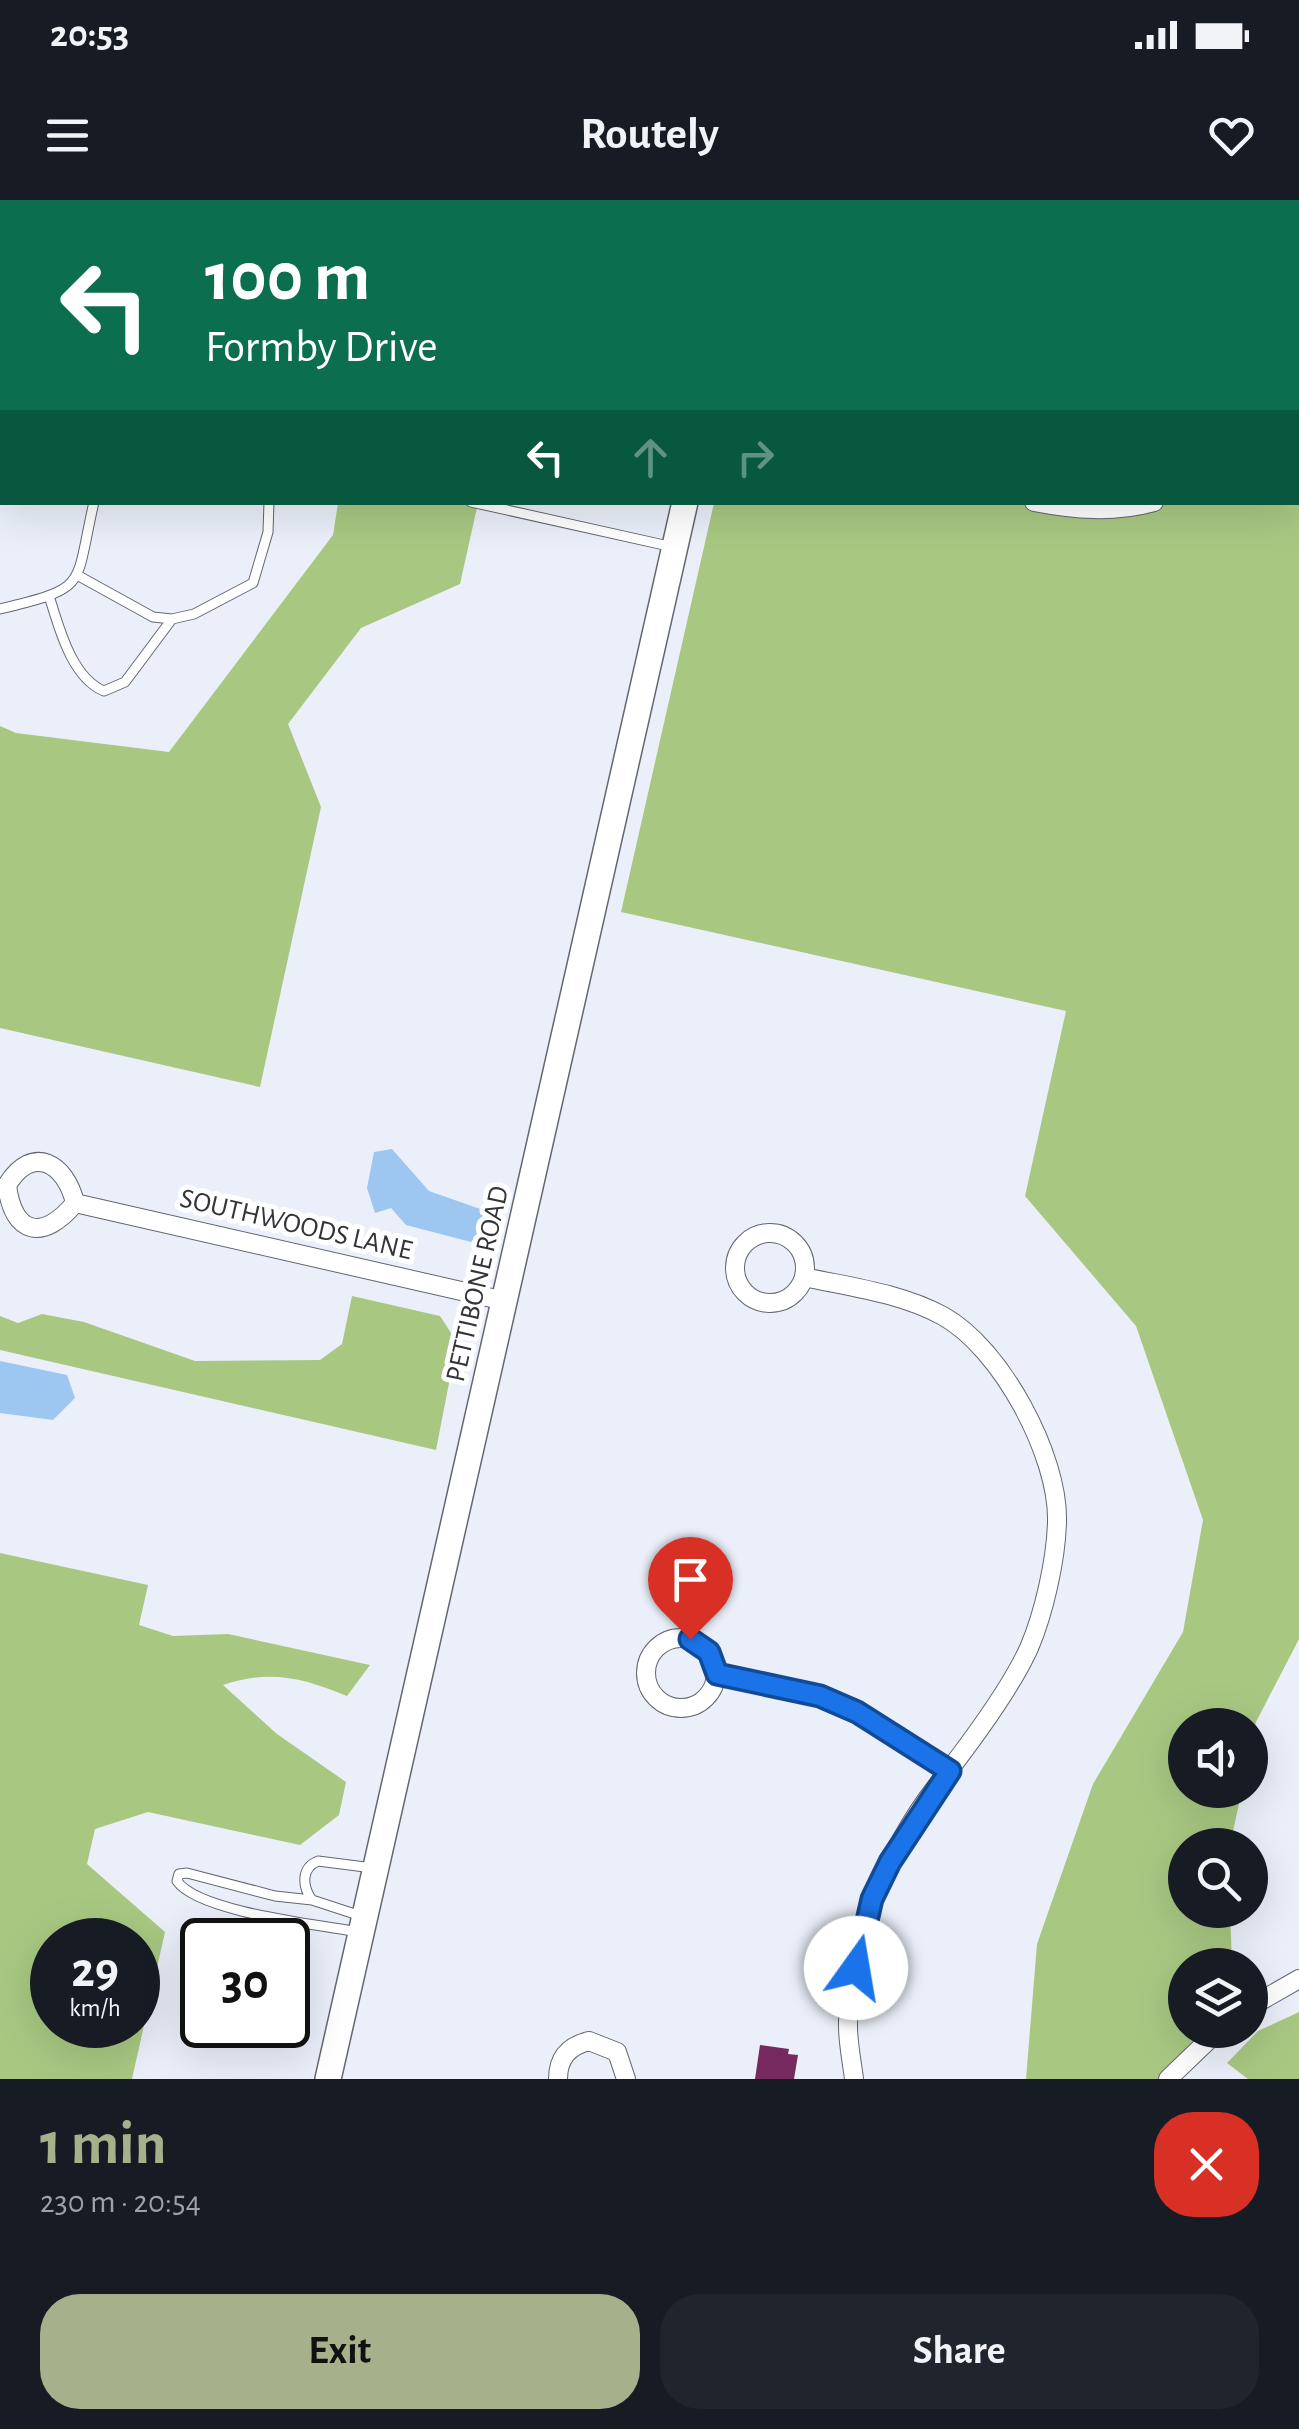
<!DOCTYPE html>
<meta charset="utf-8">
<style>
body{margin:0;font-family:"Alegreya Sans",sans-serif;background:#20242c;color:#f1f3f6;height:100vh;display:flex;flex-direction:column;font-size:38px;white-space:nowrap}
*{box-sizing:border-box;margin:0}
p{font-size:32px;color:#9ea1a6}
.icon{flex:none;width:55px;height:55px;fill:none;stroke:currentColor;stroke-width:2;stroke-linecap:round;stroke-linejoin:round}
.map{position:relative;height:1879px;overflow:hidden}
.sheet{display:flex;flex-direction:column;background:#171b24;flex:1}
.sheet>*{flex:none}
.top-card{position:absolute;left:0px;top:0px;width:1300px;height:305px;box-shadow:0 10px 40px #0002;background:#0b6e4f;color:#fff;overflow:hidden}
.buttons{position:absolute;left:1168px;top:1508px;display:grid;gap:20px}
.buttons a{display:grid;place-items:center;width:100px;height:100px;border-radius:50%;background:#171b24;box-shadow:0 10px 40px #0002;font-size:50px}
.speed{position:absolute;left:30px;top:1718px;display:flex;gap:20px;font-size:50px;font-weight:700;text-align:center}
.speed>*{display:grid;place-content:center;width:130px;height:130px;border-radius:50%;background:#171b24;box-shadow:0 10px 40px #0002;line-height:1}
.speed small{font-size:25px;font-weight:400}
.speed .limit{border:5px solid #111;border-radius:15px;background:#fff;color:#111}
.pin{position:absolute;display:grid;place-items:center;width:85px;height:85px;color:#fff;margin:-102px -42px;border-radius:50% 50% 50% 0;rotate:-45deg;box-shadow:0 0 10px #0007}
.pin .icon{rotate:45deg}
.me{position:absolute;width:110px;margin:-55px;rotate:13deg;stroke-linejoin:round;filter:drop-shadow(0 0 8px #0008)}
.turn{display:flex;align-items:center;gap:35px;height:210px;padding:0 40px;font-size:45px}
.turn .icon{width:130px;height:130px;stroke-width:2.5}
.turn b{display:block;font-size:70px;line-height:85px}
.lanes{display:flex;align-items:center;height:95px;padding:0 40px;background:#0003;justify-content:center;gap:50px;direction:ltr}
.lanes .off{opacity:.35}
.round{display:grid;place-items:center;flex:none;width:105px;height:105px;border-radius:40px;background:#20242c}
.summary{display:flex;align-items:center;justify-content:space-between;height:170px;padding:0 40px}
h1{font-size:60px;font-weight:700;line-height:75px;color:#a6b08a}
.action{display:flex;gap:20px;margin-top:auto;padding:20px 40px}
.action a{flex:1;height:115px;border-radius:40px;background:#a6b08a;color:#111;font-size:40px;font-weight:700;line-height:115px;text-align:center}
.action a+a{background:#20242c;color:#f1f3f6}
.status{display:flex;justify-content:space-between;align-items:center;height:70px;padding:0 50px;background:#171b24;direction:ltr}
.status svg{height:28px;fill:currentColor}
header{display:flex;justify-content:space-between;align-items:center;height:130px;padding:0 40px;background:#171b24;font-size:45px;font-weight:700}
.map>svg:first-child{display:block}
.green{fill:#a8c882;fill-rule:evenodd}
.water{fill:#9dc7f1}
.building{fill:#76295d}
.lines{fill:none;stroke-linecap:round;stroke-linejoin:round}
.lane-casing{stroke:#636770;stroke-width:11}
.street-casing{stroke:#636770;stroke-width:20}
.secondary-casing{stroke:#636770;stroke-width:28}
.lane{stroke:#fff;stroke-width:9}
.street{stroke:#fff;stroke-width:18}
.secondary{stroke:#fff;stroke-width:25}
.route-casing{stroke:#114b97;stroke-width:25}
.route{stroke:#1a73e8;stroke-width:18}
.labels{text-anchor:middle;dominant-baseline:central;stroke-width:10;stroke-linejoin:round;paint-order:stroke}
.street-label{font-size:28px;fill:#333438;stroke:#fff}
</style>
<div class="status"><b>20:53</b><svg viewBox="0 0 49 12"><path d="M0 12V9h3v3zM5 12V6h3v6zM10 12V3h3v9zM15 12V0h3v12zM26 1h20v11H26zM47 4h2v5h-2z"/></svg></div>
<header><svg class="icon" aria-label="menu" viewBox="0 0 24 24"><path d="M4 6h16M4 12h16M4 18h16"/></svg>Routely<svg class="icon" aria-label="heart" viewBox="0 0 24 24"><path d="M12 20l-8-8c-3-5 5-10 8-4 3-6 11-1 8 4z"/></svg></header>
<div class="map">
<svg width="1299" height="1879" viewBox="0 0 1299 1879">
<rect width="100%" height="100%" fill="#eaeff9"/>
<path class="green" d="M0,0H180L2,2L0,45Z
M782,0H1299V1439L1256,1522L1250,1552V1525H1185V1590H1242L1230,1645H1185V1710H1230L1232,1765H1185V1830H1219L1168,1879H1026L1037,1744L1093,1584L1183,1432L1203,1320L1136,1126L1025,996L1066,811L621,712L714,303L1298,302V2Z
M338,303H478L460,384L361,428L288,524L321,607L260,887L0,828V526L16,533L169,552L333,335Z
M352,1096L440,1116L457,1142L436,1250L0,1150V1116L18,1123L42,1114L84,1122L195,1161L320,1160L342,1144Z
M0,1353L148,1385L139,1425L173,1436L228,1434L370,1465L347,1496C304,1478 269,1469 223,1485L277,1534L346,1582L339,1615L300,1645L148,1612L95,1629L87,1664L165,1732L132,1879H0ZM52,1740H138V1825H52Z
M1299,1812V1879H1248L1227,1863L1258,1831Z"/>
<path class="water" d="M180,0H401L179,2Z
M532,0H697L537,2Z
M392,949L429,991L483,1010L488,1024L471,1042L406,1025L391,1008L375,1013L367,988L374,952Z
M0,1161L67,1175L75,1198L53,1220L0,1213Z"/>
<path class="building" d="M760,1845L789,1849L788,1854L798,1855L794,1879H755Z"/>
<g class="lines">
<g class="lane-casing">
<path id="lane" d="M0,153L2,155
M471,302L673,347
M77,375L153,417L172,419L194,414L253,383L268,332L269,302
M50,399C59,428 72,478 104,491L125,482L172,419
M0,409C90,387 74,389 94,302
M312,1700L275,1696L187,1673L179,1674L177,1681C198,1712 320,1725 359,1732
M361,1716L312,1700C302,1686 301,1668 318,1661L373,1668"/>
</g>
<g class="street-casing">
<path id="street" d="M1298,223H1299
M1034,302C1075,310 1114,313 1154,302
M75,1003C44,1041 13,1036 7,985C33,943 66,964 75,1003L505,1101
M735 1068a35 35 0 1 1 70 0a35 35 0 1 1-70 0Z
M804,1077C850,1087 901,1093 943,1116C1001,1148 1059,1256 1057,1322C1056,1360 1044,1413 1029,1448C1010,1490 965,1550 936,1587C888,1649 847,1747 848,1826C848,1844 852,1862 854,1879
M646 1473a35 35 0 1 1 70 0a35 35 0 1 1-70 0Z
M717,1473L820,1496L857,1512L950,1571
M1250,1807L1299,1779
M558,1879C558,1858 569,1846 589,1841L617,1852L626,1879
M1168,1879L1219,1830"/>
</g>
<g class="secondary-casing">
<path id="secondary" d="M752,2L753,0
M328,1879L685,302"/>
</g>
<use href="#lane" class="lane"/>
<use href="#street" class="street"/>
<use href="#secondary" class="secondary"/>
</g>
<g class="lines">
<g class="route-casing">
<path id="route" d="M690,1439L709,1452L717,1474L820,1496L857,1512L950,1571L890,1662L872,1699L856,1768"/>
</g>
<use href="#route" class="route"/>
</g>
<g class="labels">
<g class="street-label">
<text transform="translate(296 1025) rotate(13)">SOUTHWOODS LANE</text>
<text transform="translate(478 1084) rotate(-77)">PETTIBONE ROAD</text>
</g>
</g>
</svg>
<div class="buttons">
<a><svg class="icon" aria-label="sound" viewBox="0 0 24 24"><path d="M4 9h4l5-4v14l-5-4H4zM17 9q2 3 0 6"/></svg></a>
<a><svg class="icon" aria-label="search" viewBox="0 0 24 24"><circle cx="10" cy="10" r="6"/><path d="M15 15l6 6"/></svg></a>
<a><svg class="icon" aria-label="layers" viewBox="0 0 24 24"><path d="M12 4l9 5-9 5-9-5zM3 14l9 5 9-5"/></svg></a>
</div>
<div class="speed"><div>29<small>km/h</small></div><div class="limit">30</div></div>
<div class="pin" style="left:690px;top:1439px;background:#d93025"><svg class="icon" aria-label="arrive" viewBox="0 0 24 24"><path d="M6 21V4h12l-3 4 3 4H6"/></svg></div>
<svg class="me" style="left:856px;top:1768px" viewBox="-20 -20 40 40"><circle r="19" fill="#fff"/><path d="M0-13L10 11 0 6-10 11z" fill="#1a73e8"/></svg>
<div class="top-card">
<div class="turn"><svg class="icon" aria-label="left" viewBox="0 0 24 24"><path d="M17 20v-9H6M10 6l-5 5 5 5"/></svg><div><b>100 m</b>Formby Drive</div></div>
<div class="lanes"><svg class="icon" aria-label="left" viewBox="0 0 24 24"><path d="M17 20v-9H6M10 6l-5 5 5 5"/></svg><svg class="icon off" aria-label="ahead" viewBox="0 0 24 24"><path d="M12 20V5M6 11l6-6 6 6"/></svg><svg class="icon off" aria-label="right" viewBox="0 0 24 24"><path d="M7 20v-9h11M14 6l5 5-5 5"/></svg></div>
</div>
</div>
<section class="sheet">
<div class="summary"><div><h1>1 min</h1><p>230 m · 20:54</p></div><a class="round" style="background:#d93025;color:#fff"><svg class="icon" aria-label="close" viewBox="0 0 24 24"><path d="M6 6l12 12M18 6L6 18"/></svg></a></div>
<div class="action"><a>Exit</a><a>Share</a></div>
</section>
